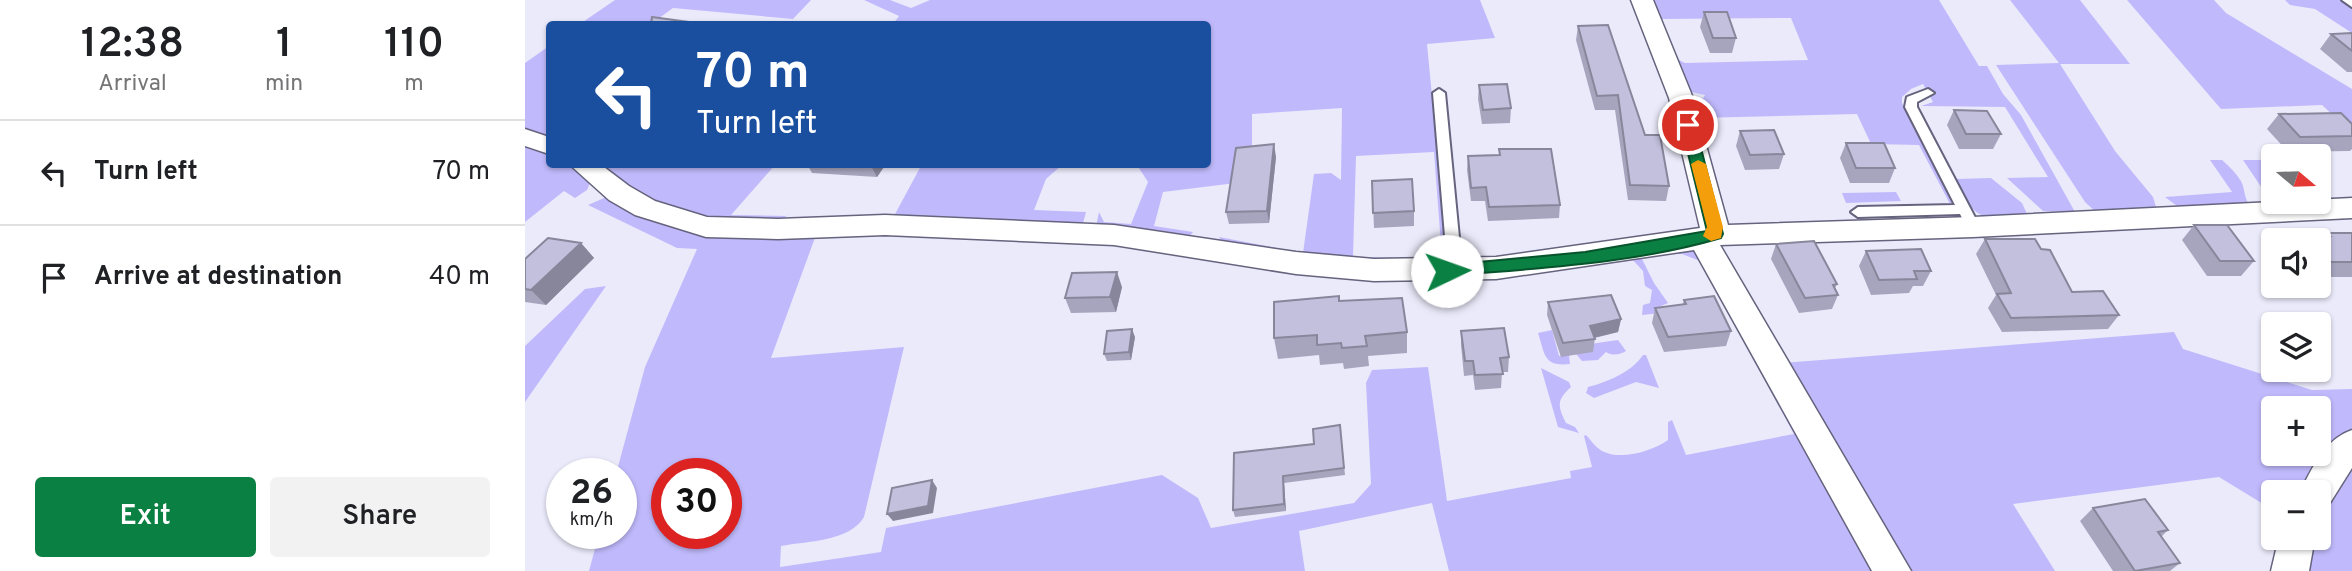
<!DOCTYPE html>
<meta charset="utf-8">
<style>
body{margin:0;font-family:Overpass,sans-serif;background:#f2f2f2;color:#202124;height:100vh;display:flex;flex-direction:column;font-size:26px;white-space:nowrap}
*{box-sizing:border-box;margin:0}
p{font-size:23px;color:#757577}
.icon{flex:none;width:38px;height:38px;fill:none;stroke:currentColor;stroke-width:2;stroke-linecap:round;stroke-linejoin:round}
.map{position:relative;flex:1;overflow:hidden}
.panel{display:flex;flex-direction:column;background:#fff;width:525px}
.panel>*{flex:none}
.top-card{position:absolute;left:21px;top:21px;width:665px;height:147px;border-radius:7px;box-shadow:0 2px 5px #0004;background:#1a4fa0;color:#fff;overflow:hidden}
.needle{width:46px;rotate:109deg}
.controls{position:absolute;left:1736px;top:144px;display:grid;gap:14px}
.controls a{display:grid;place-items:center;width:70px;height:70px;border-radius:7px;background:#fff;box-shadow:0 2px 5px #0004;font-size:35px}
.speed{position:absolute;left:21px;top:458px;display:flex;gap:14px;font-size:35px;font-weight:700;text-align:center}
.speed>*{display:grid;place-content:center;width:91px;height:91px;border-radius:50%;background:#fff;box-shadow:0 2px 5px #0004;line-height:1}
.speed small{font-size:18px;font-weight:400}
.speed .limit{border:10px solid #d22;background:#fff;color:#111}
.pin{position:absolute;display:grid;place-items:center;width:60px;height:60px;color:#fff;margin:-30px;border:4px solid #fff;border-radius:50%;box-shadow:0 2px 7px #0007}
.me{position:absolute;width:77px;margin:-38px;rotate:87deg;stroke-linejoin:round;filter:drop-shadow(0 0 5px #0008)}
.turn{display:flex;align-items:center;gap:24px;height:147px;padding:0 35px;font-size:32px}
.turn .icon{width:91px;height:91px;stroke-width:2.5}
.turn b{display:block;font-size:49px;line-height:60px}
.eta{display:flex;justify-content:space-evenly;align-items:center;height:119px;text-align:center}
.eta b{font-size:42px;font-weight:600;line-height:49px}
.cta{display:flex;gap:14px;margin-top:auto;padding:14px 35px}
.cta a{flex:1;height:80px;border-radius:7px;background:#0b8043;color:#fff;font-size:28px;font-weight:600;line-height:80px;text-align:center}
.cta a+a{background:#f2f2f2;color:#202124}
ul{padding:0;list-style:none}
li{display:flex;align-items:center;gap:21px;height:105px;padding:0 35px;border-top:2px solid #e0e0e0}
li div{flex:1}
li b{display:block;font-size:26px}
li em{font-style:normal}
main{display:flex;flex:1;min-height:0}
.map>svg:first-child{display:block}
.green{fill:#c0bafc;fill-rule:evenodd}
.lines{fill:none;stroke-linecap:round;stroke-linejoin:round}
.service-casing{stroke:#65637d;stroke-width:4}
.minor-casing{stroke:#65637d;stroke-width:3}
.service{fill:#fff;fill-rule:evenodd}
.minor{fill:#fff;fill-rule:evenodd}
.wall{fill:#a7a5be}
.shaded-wall{fill:#88869b}
.building{fill:#c2c0dd;stroke:#88869b;stroke-width:2}
.route{fill:#0b8043;stroke:#07532c;stroke-width:2}
.slow{fill:#f59e0b}
</style>
<main>
<section class="panel">
<div class="eta">
<div><b>12:38</b><p>Arrival</p></div>
<div><b>1</b><p>min</p></div>
<div><b>110</b><p>m</p></div>
</div>
<ul>
<li><svg class="icon" aria-label="left" viewBox="0 0 24 24"><path d="M17 20v-9H6M10 6l-5 5 5 5"/></svg><div><b>Turn left</b></div><em>70 m</em></li>
<li><svg class="icon" aria-label="arrive" viewBox="0 0 24 24"><path d="M6 21V4h12l-3 4 3 4H6"/></svg><div><b>Arrive at destination</b></div><em>40 m</em></li>
</ul>
<div class="cta"><a>Exit</a><a>Share</a></div>
</section>
<div class="map">
<svg width="1827" height="571" viewBox="0 0 1827 571">
<rect width="100%" height="100%" fill="#ebeafb"/>
<path class="green" d="M90,0H286L268,19L148,8L126,24H55Z
M339,0H365L386,8L405,0H955L970,38L902,44L923,262L917,258L909,152L831,156L828,257L888,258L890,262L841,265L697,242L694,237L778,253L789,174L806,173L816,180L817,108L727,114V181L638,192L629,226L668,232L662,240L571,227L574,212L579,222L606,224L623,182L612,165L682,164V24H368L374,16Z
M1121,0H1414L1454,66H1462L1478,94L1496,115L1550,212L1518,211L1482,178L1523,177L1480,107L1396,106L1408,102L1398,84L1386,89L1377,97V103L1428,201L1425,204L1394,145L1346,144L1332,114L1172,118L1168,103L1177,100L1180,95L1162,91L1148,56L1151,54L1154,60L1160,63L1283,60L1266,18L1135,19Z
M1485,0H1555L1605,64H1535L1590,151L1628,197L1632,210L1572,213L1560,202L1471,65L1534,63Z
M1602,0H1689L1701,13L1827,89V133L1797,105L1696,109Z
M1760,0H1817L1827,9V33L1790,9L1765,5Z
M24,46V139L0,131V63Z
M0,143L24,156V164L42,165L66,181L62,190L50,198L39,191L0,222Z
M1685,160H1697C1704,166 1711,173 1716,181C1721,191 1718,199 1727,207L1656,209L1640,197L1707,192Z
M1718,160H1740L1748,169V198L1741,194Z
M397,164L537,165L521,179L509,210L561,212L557,227L369,216Z
M73,165H250L206,215L261,216L266,212L252,224H198L122,201Z
M1466,178L1497,203L1502,214C1452,217 1454,225 1430,179Z
M1371,192L1376,201L1321,203L1317,193Z
M86,195L110,211L291,235L246,358L379,347L339,517C324,542 282,541 256,546L255,567L356,552L361,528L637,475L673,498L686,528L829,503L846,484L841,383L847,370L903,367L922,501L1046,478L1045,471L1067,467L1059,436L1061,435C1066,440 1070,447 1077,451C1096,461 1127,451 1143,440V422L1147,420L1161,455L1269,434L1175,261L1157,254H1144L1170,250L1357,571H924L907,503L774,531L780,571H64L74,534H96V474H91L120,367L172,249L152,248L63,205ZM142,474H201V534H142Z
M1116,257L1129,283L1143,303L1134,307L1136,313L1117,315L1118,305L1125,303L1127,290L1120,286L1118,271L1107,259Z
M81,286L0,402V346L60,289Z
M1027,330L1034,356L1044,355L1045,364C1018,367 1020,354 1013,333Z
M1649,332L1658,349L1787,390L1827,389V428L1778,492H1748V510L1694,477L1488,504L1530,571H1376L1258,363ZM1748,408H1794V453H1748Z
M1093,340L1101,351C1095,355 1087,356 1081,352L1073,360L1057,361L1051,354L1065,344Z
M1118,355H1121L1134,388L1111,382L1069,398L1061,393L1063,387C1082,382 1107,372 1118,355Z
M1016,368L1044,382L1046,387C1032,400 1032,405 1041,423L1050,427L1054,433L1033,427Z
M1827,465V571H1779L1788,537H1794C1794,508 1810,488 1827,465Z"/>
<g class="lines">
<g class="service-casing">
<path id="service" d="M1817,0H1827V7Z
M914,89L920,93L936,258L947,270L940,275L935,274L922,260L908,93Z
M1403,89L1409,93L1392,102V107L1455,227L1453,230H1443L1435,214L1333,217L1326,212L1333,207L1430,205L1380,107L1382,97Z"/>
</g>
<g class="minor-casing">
<path id="minor" d="M1106,0H1128L1168,98L1203,225L1448,217L1827,198V218L1448,237L1195,245L1386,571H1347L1169,250L971,279L849,281L771,274L589,245L360,235L253,239L181,237L110,215L84,200L44,164H75L104,186L130,201L182,217L253,219L360,215L589,225L771,252L849,259L971,257L1175,228L1144,98Z
M0,129L24,137V154L0,146Z
M1827,430V468L1805,503L1794,507V492H1775C1787,468 1800,439 1827,430Z
M1754,537H1790L1784,571H1746Z"/>
</g>
<use href="#service" class="service"/>
<use href="#minor" class="minor"/>
</g>
<path class="wall" d="M1179,12L1211,38L1207,53H1185L1175,27Z
M1053,26L1120,135L1144,186L1141,201L1103,200L1090,110H1070L1051,40Z
M1827,33V72H1822L1795,49L1806,34Z
M954,85L986,108L985,123L957,124L953,99Z
M1429,110L1476,134L1468,149H1434L1422,125Z
M1754,114L1827,124V149L1825,151L1763,152L1742,129Z
M1215,131L1259,154L1254,169L1220,170L1211,146Z
M1321,143L1370,168L1364,183H1325L1315,158Z
M974,149L1035,205L1034,218L963,221L960,201H946L942,170L943,156L974,155Z
M751,157L744,223L704,224L701,212Z
M282,164H361L352,177L287,173Z
M847,181L889,211V226L849,228Z
M1669,225L1729,261L1716,276H1682L1657,240Z
M1802,233H1827V277H1794V240H1770L1773,236H1800Z
M1460,239L1516,249L1547,292L1594,315L1583,329L1477,332L1463,308L1471,295L1451,254Z
M56,243L69,258L21,305L0,302V259Z
M1251,244L1312,284L1310,288L1313,295L1307,309L1274,313L1246,259Z
M1341,251L1406,271L1398,286H1388L1384,293L1346,295L1334,266Z
M597,287L591,312L546,313L540,298Z
M1159,300L1206,331L1201,346L1139,352L1127,323L1130,308L1158,304Z
M815,301L882,332V353L843,356L844,366L819,369L818,363L795,365L794,355L753,359L749,338Z
M1023,302L1096,319L1093,332L1070,338L1068,352L1036,357L1022,315Z
M936,331L984,357L983,372H977L976,388L950,390L948,375L939,376L936,345Z
M610,337L606,360L582,361L579,354Z
M815,425L820,475L759,483L761,511L710,517L708,510L789,444Z
M1568,508L1643,530L1636,537L1655,563L1645,571H1588L1555,521Z"/>
<path class="shaded-wall" d="M749,144L751,157L744,223L742,211Z
M345,164H361L352,177Z
M56,243L69,258L21,305L6,290Z
M592,272L597,287L591,312L585,297Z
M1096,319L1093,332L1063,339L1065,326Z
M607,329L610,337L606,360L604,352Z
M758,476L759,483L761,511L759,504Z
M407,480L412,488L408,513L368,521L362,514Z"/>
<path class="building" d="M1179,12H1202L1211,38H1188Z
M127,17L179,24H126Z
M1083,25L1120,135H1135L1144,186L1105,185L1093,95L1072,96L1053,26Z
M1827,33V51L1806,34Z
M982,84L986,108L958,110L954,85Z
M1429,110L1462,111L1476,134H1441Z
M1816,113L1827,124V136L1775,137L1754,114Z
M1249,130L1259,154L1225,155L1215,131Z
M1321,143H1359L1370,168H1331Z
M749,144L742,211L701,212L711,148Z
M974,149H1026L1035,205L964,207L961,187L946,188L943,156L975,155Z
M887,179L889,211L848,213L847,181Z
M1669,225H1702L1729,261H1695Z
M1802,233H1827V262H1794V240H1776L1773,236H1805Z
M23,238L56,243L6,290L0,289V259Z
M1460,239H1510L1516,249L1525,250L1547,292L1578,291L1594,315L1486,318L1472,294L1486,293Z
M1289,241L1312,284L1308,285L1313,295L1280,298L1251,244Z
M1396,249L1406,271H1389L1392,279L1354,280L1341,251Z
M592,272L585,297L540,298L547,273Z
M1086,295L1096,319L1065,326L1070,339L1038,343L1023,302Z
M814,296V301L877,298L882,332L840,336L842,346L817,348L816,343L792,345V335L749,338V302Z
M1189,296L1206,331L1143,337L1130,308L1161,304L1159,300Z
M979,328L984,357L975,358L978,374L950,375L948,361H940L936,331Z
M607,329L604,352L579,354L582,331Z
M815,425L819,468L758,476L759,504L708,510L709,453L789,444L788,429Z
M407,480L403,506L362,514L367,488Z
M1620,499L1643,530L1633,532L1655,563L1610,571L1568,508Z"/>
<path class="route" d="M1163,121L1170,125L1198,234L1196,238C1108,264 1013,268 922,276L916,275L914,271L916,267L922,265L1060,252L1182,231L1156,125Z"/>
<path class="slow" d="M1173,160L1181,164L1198,227L1196,238L1186,241L1178,236L1182,227L1166,164Z"/>
</svg>
<div class="controls">
<a><svg class="needle" viewBox="-14 -14 28 28"><path d="M0-13l5 13h-10z" fill="#e53935"/><path d="M0 13l5-13h-10z" fill="#757577"/></svg></a>
<a><svg class="icon" aria-label="sound" viewBox="0 0 24 24"><path d="M4 9h4l5-4v14l-5-4H4zM17 9q2 3 0 6"/></svg></a>
<a><svg class="icon" aria-label="layers" viewBox="0 0 24 24"><path d="M12 4l9 5-9 5-9-5zM3 14l9 5 9-5"/></svg></a>
<a>+</a>
<a>−</a>
</div>
<div class="speed"><div>26<small>km/h</small></div><div class="limit">30</div></div>
<div class="pin" style="left:1163px;top:125px;background:#d93025"><svg class="icon" aria-label="arrive" viewBox="0 0 24 24"><path d="M6 21V4h12l-3 4 3 4H6"/></svg></div>
<svg class="me" style="left:922px;top:271px" viewBox="-20 -20 40 40"><circle r="19" fill="#fff"/><path d="M0-13L10 11 0 6-10 11z" fill="#0b8043"/></svg>
<div class="top-card">
<div class="turn"><svg class="icon" aria-label="left" viewBox="0 0 24 24"><path d="M17 20v-9H6M10 6l-5 5 5 5"/></svg><div><b>70 m</b>Turn left</div></div>
</div>
</div>
</main>
